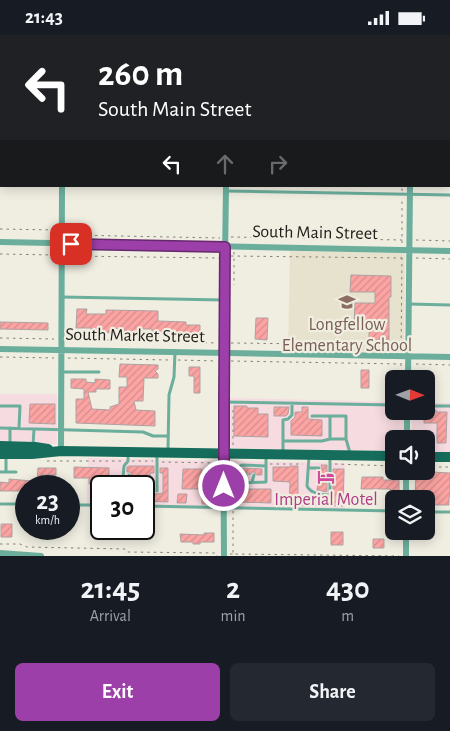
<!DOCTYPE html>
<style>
body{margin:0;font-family:"Alegreya Sans",sans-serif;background:#242831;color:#f1f3f6;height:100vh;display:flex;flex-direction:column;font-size:19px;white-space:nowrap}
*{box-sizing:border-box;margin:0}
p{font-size:16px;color:#9ea1a6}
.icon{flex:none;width:28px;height:28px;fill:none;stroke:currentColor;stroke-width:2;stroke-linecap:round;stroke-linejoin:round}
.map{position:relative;height:521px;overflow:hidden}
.side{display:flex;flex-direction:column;background:#171b24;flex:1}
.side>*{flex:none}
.banner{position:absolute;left:0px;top:0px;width:450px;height:152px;box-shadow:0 2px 12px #0003;background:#202124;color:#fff;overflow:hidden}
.needle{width:32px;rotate:91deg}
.buttons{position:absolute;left:385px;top:335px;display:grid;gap:10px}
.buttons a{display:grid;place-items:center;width:50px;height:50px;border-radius:8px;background:#171b24;box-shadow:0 2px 12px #0003;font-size:25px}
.speed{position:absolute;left:15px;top:440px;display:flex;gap:10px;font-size:25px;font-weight:700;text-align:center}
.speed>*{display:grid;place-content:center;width:65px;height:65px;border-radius:50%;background:#171b24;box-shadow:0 2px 12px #0003;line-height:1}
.speed small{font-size:12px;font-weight:400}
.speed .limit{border:2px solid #111;border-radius:8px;background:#fff;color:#111}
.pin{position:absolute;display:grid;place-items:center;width:42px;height:42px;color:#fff;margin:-21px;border-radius:10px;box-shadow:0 2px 8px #0006}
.me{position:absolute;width:55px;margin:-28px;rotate:0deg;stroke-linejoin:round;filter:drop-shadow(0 0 4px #0008)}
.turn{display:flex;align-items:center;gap:18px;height:105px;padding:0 15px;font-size:22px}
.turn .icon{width:65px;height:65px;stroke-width:2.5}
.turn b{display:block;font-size:35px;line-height:42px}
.lanes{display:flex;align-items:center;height:48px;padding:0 15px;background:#0003;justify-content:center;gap:25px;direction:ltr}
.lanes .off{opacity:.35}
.eta{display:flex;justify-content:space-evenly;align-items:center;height:85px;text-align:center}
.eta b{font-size:30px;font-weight:700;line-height:35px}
.button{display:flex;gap:10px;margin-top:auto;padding:10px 15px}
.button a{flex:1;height:58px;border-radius:8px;background:#9d3fa8;color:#fff;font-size:20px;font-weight:700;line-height:58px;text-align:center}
.button a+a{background:#242831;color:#f1f3f6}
.status{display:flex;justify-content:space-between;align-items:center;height:35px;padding:0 25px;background:#171b24;direction:ltr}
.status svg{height:14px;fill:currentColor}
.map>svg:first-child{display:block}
.commercial{fill:#f6dbe0}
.built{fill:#e7e2ce}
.building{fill:url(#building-hatch);stroke:#afa1a1}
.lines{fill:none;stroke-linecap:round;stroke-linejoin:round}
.path{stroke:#84827a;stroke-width:1;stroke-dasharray:2.5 4;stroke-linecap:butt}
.lane{stroke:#6bae9c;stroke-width:3}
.street{stroke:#6bae9c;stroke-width:6}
.primary{stroke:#166d5c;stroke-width:10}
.route-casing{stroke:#66296d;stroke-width:12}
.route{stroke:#9d3fa8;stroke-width:9}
.labels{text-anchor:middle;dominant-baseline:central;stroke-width:4.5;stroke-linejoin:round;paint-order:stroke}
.street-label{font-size:18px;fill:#21201c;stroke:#f0ede1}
.education-label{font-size:18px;fill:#785e54;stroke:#f0ede1}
.hotel-label{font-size:18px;fill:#b23c85;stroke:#f0ede1}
</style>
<div class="status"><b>21:43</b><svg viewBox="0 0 49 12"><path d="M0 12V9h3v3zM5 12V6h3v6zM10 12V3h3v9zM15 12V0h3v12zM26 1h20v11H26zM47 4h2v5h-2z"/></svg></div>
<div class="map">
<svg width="450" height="521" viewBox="0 0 450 521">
<defs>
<pattern id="building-hatch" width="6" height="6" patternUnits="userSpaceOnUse" patternTransform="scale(1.25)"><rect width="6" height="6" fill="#fba4a3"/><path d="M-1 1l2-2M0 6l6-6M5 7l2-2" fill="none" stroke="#d78d8c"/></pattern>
</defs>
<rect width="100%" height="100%" fill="#f0ede1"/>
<path class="commercial" d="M0,359H57V408L54,409H37L0,408Z
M229,363L394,367V376H405L404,404H394V416L233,413L229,410Z
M426,368H450V417H426V404H412V376H426Z
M88,423L217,426L220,427L221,430L220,474L144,473V451H101V472H87Z
M232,426L345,428V475H228V431L230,427Z"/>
<path class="built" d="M290,216L404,218L405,221L404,314L403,317L288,316Z"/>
<path class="building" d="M351,240L391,241V262H389V305H369V292H354L355,268H375V257H350Z
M77,274H87L86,279H106V275L158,276V286L186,287V290H200V299L152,298V294H140V298H124V294L112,293V298L91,296V293H76Z
M256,283H268L267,305L255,304Z
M0,287L48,288V295L0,294Z
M120,329L158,330V334L155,336L158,339V343H144L143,366H134L136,375L155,376V391L76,388V364H84V354L71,353V344H86V347L95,348V344L110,345V354H96V357H88L92,374L110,375V372L119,369V352H127V342H119Z
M189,332H200V358H194V341H189Z
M361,335H369V353H361Z
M30,369H55V389L29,388Z
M234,371H247V373H258V379H268V402L234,401Z
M274,372H289L288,379L286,381H274Z
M302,372H308V384L322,385V401L291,400V386L295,382V377H302Z
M426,374L436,375V377H447L446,408H437V388H424V376H426Z
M321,430H327V457L317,455L319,436H321L322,433Z
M129,431H154V438H150V458L157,459L163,458V438H160V433H168V467L144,466V451H131L132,440L130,437H127V432Z
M290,431H298V462L331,463L333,458V434H344L343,471L289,470L290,447L273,446V432H290Z
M74,432L109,433V451H101V457H92V449H89V443H74Z
M38,433H56V440H42V449H37Z
M243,433L262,434V440H257L254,437H252L250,440L246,437L242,440Z
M183,434H202V447H207V456H215L214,469H202V454H182Z
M416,437L431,438V437L450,438V462H449V470H426V464H423V461H415Z
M362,442H383V445H399V456L390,455V454H361Z
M9,444L32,446V451H26V456H0V447L9,448Z
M241,454H271V468L240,467Z
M178,459H187L186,468H177Z
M1,489H12V502H1Z
M331,497H343V510H331Z
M204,498H214V507H200V509H193V507H181L180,499L204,500Z
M373,504H384V513H373Z"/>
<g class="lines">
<path class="path" d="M419,1V0
M0,91H1
M449,99H450
M449,118H450
M402,156V151
M0,194L56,195
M71,202V200L220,203
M231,202L402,205
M416,205L450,206
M402,208V165
M234,217V250
M0,219L55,220
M69,221L219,223
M231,221L402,223
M416,223L450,224
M0,303L54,304
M68,304L217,308
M231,308L401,310
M401,316L402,222
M0,322L54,323
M68,323L169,325
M178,325L217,326
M231,326L402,329
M416,329L450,330
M401,344V330
M233,410V372
M47,426H123
M132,426H153
M162,427L218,428
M270,429H303
M335,429L394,431
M426,432H450
M233,476V519L399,521
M0,509H20L27,512L125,514L127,517L216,518L217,521
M230,519H233V521"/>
<path class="lane" d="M61,0V1
M77,1V0
M449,57H450
M0,65H1
M226,156L450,160
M62,262L224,265
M409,269L450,270
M62,337H99
M223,367L394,370
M0,371H20L19,393
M426,371H450
M312,381H330
M0,393L143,397L153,401H168
M346,404L350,418
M283,406H322L330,404V381H346V404H330
M10,410V393
M33,411L34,394
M168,415L169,360L174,342L175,317
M283,416V385L288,384L292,380V368
M157,418V456
M309,421L307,451C311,459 321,460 329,460L330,458V422
M6,422V437H16
M309,433H319
M0,437H6
M224,438H238
M127,446L129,443V440
M252,447L254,440
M239,448L266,447V420
M243,448L246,440
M114,451H116
M126,451L127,446L123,443L124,431L128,426V418
M224,464H235L237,463L239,432L242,430L266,431
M0,469H26
M69,470H101
M144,471L394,476
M426,477H450"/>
<path class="street" d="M227,1V0
M410,1V0
M449,8H450
M0,102H1
M449,109H450
M0,207L450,216
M0,314L450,322
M408,344L410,151
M407,404V376
M61,416L62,151
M406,436V464
M406,496V521
M0,518L41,521
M224,521L223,367L226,151"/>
<path class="primary" d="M0,411L35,412L48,414
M0,419H32L61,416L394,421
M426,422H450"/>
</g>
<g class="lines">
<g class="route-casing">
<path id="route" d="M71,209L225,212L224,367V451"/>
</g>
<use href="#route" class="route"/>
</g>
<defs>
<g id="school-bare" transform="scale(1.35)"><path d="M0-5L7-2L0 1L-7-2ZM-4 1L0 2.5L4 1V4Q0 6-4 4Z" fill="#8d6e63" stroke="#f0ede1" stroke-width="2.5" paint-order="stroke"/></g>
<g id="hotel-bare" transform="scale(1.35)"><path d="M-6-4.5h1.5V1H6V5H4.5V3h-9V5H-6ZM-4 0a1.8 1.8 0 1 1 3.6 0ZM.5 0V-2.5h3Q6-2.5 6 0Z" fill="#d1479c" stroke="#f0ede1" stroke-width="2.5" paint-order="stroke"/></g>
</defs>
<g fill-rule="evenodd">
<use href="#school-bare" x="347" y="267"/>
<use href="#hotel-bare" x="326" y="442"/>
</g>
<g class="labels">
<g class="street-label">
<text transform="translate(315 198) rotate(1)">South Main Street</text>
<text transform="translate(135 301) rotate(1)">South Market Street</text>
</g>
<g class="education-label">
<text x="347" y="290">Longfellow<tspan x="347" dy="21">Elementary School</tspan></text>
</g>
<g class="hotel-label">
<text x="326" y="465">Imperial Motel</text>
</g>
</g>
</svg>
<div class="buttons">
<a><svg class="needle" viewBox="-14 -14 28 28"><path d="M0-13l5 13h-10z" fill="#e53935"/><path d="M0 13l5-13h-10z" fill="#9ea1a6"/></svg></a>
<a><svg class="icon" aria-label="sound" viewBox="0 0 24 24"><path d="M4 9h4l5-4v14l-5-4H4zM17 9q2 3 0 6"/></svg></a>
<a><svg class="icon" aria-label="layers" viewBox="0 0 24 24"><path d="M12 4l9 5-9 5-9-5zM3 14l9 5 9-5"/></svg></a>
</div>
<div class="speed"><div>23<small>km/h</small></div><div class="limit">30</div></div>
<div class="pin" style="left:71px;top:209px;background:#d93025"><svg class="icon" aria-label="arrive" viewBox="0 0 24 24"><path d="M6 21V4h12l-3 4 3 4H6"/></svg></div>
<svg class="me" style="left:224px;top:451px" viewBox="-20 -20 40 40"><circle r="17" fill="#9d3fa8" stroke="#fff" stroke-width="3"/><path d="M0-11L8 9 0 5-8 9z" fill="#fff"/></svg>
<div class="banner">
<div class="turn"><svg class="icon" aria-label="left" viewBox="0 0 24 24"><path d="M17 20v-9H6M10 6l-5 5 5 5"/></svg><div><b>260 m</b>South Main Street</div></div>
<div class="lanes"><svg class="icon" aria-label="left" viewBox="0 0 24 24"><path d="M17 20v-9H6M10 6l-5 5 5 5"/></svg><svg class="icon off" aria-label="ahead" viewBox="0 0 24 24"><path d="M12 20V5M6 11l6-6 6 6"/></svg><svg class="icon off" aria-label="right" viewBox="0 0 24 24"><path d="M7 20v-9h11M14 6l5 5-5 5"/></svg></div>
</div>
</div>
<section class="side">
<div class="eta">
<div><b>21:45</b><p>Arrival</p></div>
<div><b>2</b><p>min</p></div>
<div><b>430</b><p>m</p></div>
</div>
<div class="button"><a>Exit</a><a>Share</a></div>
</section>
